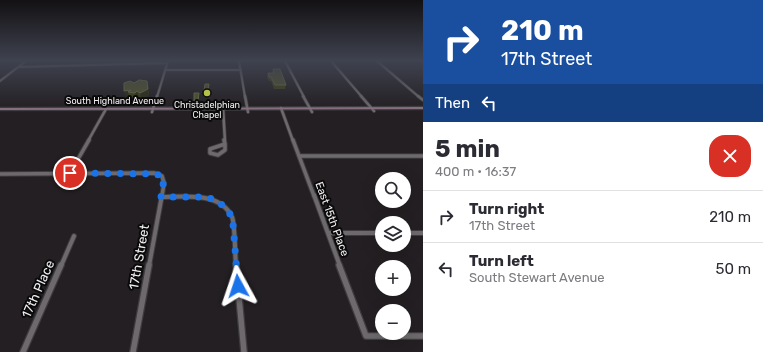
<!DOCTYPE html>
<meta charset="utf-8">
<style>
body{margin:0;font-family:Rubik,sans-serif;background:#f2f2f3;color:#2b2b33;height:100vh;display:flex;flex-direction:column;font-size:15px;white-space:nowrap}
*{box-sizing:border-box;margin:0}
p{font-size:13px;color:#7c7c81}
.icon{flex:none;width:22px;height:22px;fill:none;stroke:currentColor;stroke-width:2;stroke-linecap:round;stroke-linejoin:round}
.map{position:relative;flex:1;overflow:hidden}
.sheet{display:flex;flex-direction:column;background:#fff;width:340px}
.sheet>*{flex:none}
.guide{background:#1a4fa0;color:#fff;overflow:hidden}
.buttons{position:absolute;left:375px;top:172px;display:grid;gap:8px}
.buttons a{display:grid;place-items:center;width:36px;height:36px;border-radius:50%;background:#fff;box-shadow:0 4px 16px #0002;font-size:20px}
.pin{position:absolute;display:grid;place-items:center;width:34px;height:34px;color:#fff;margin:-17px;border:2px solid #fff;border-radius:50%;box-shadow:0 1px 4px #0007}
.me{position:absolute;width:44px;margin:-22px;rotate:355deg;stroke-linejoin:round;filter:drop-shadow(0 0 3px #0008)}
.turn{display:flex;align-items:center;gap:14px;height:84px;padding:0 12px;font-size:18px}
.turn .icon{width:52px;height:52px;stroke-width:2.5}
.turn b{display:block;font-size:28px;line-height:34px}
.then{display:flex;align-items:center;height:38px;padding:0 12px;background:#0003;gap:8px;font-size:15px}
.round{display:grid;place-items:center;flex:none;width:42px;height:42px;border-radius:16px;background:#f2f2f3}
.summary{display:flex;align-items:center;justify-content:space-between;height:68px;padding:0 12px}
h1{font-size:24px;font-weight:700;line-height:30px}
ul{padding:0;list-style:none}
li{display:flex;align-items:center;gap:12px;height:52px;padding:0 12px;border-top:1px solid #e1e1e2}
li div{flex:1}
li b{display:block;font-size:15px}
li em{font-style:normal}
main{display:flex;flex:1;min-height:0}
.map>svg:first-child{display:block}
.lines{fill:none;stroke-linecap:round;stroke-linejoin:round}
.minor-far4-casing{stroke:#3e3c3e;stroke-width:3}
.minor-far3-casing{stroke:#3e3c3e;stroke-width:4}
.minor-far2-casing{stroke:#3e3c3e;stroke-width:5.5}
.minor-far1-casing{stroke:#3e3c3e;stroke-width:6}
.minor-casing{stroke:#3e3c3e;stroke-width:8}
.secondary-casing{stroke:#3e3c3e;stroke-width:2.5}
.minor-far4{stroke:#6d696c;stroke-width:2}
.minor-far3{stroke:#6d696c;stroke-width:2.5}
.minor-far2{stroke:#6d696c;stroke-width:3.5}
.minor-far1{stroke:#6d696c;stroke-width:4}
.minor{stroke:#6d696c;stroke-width:5.5}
.secondary{fill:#866f82;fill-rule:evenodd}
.wall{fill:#3d4114}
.shaded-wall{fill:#2a2c0f}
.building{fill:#50542b;stroke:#696c4a}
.route{stroke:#1a73e8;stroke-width:7;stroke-dasharray:0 12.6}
.poi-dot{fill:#b4c24a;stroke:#0b0a0b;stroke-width:1.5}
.labels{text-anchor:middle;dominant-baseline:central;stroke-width:4;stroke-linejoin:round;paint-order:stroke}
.far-street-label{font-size:9px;fill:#f1eff1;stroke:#0b0a0b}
.far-poi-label{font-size:9px;fill:#f1eff1;stroke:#0b0a0b}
.street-label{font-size:11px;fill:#f1eff1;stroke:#0b0a0b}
.near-street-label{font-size:13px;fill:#f1eff1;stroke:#0b0a0b}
</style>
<main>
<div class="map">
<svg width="423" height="352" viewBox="0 0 423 352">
<rect width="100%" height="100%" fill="#231f22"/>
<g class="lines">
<g class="minor-far4-casing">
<path id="minor-far4" d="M239,61L245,97
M285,61L304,97
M331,61L362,97
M377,61L419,97
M18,67L167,63
M165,70H241
M0,81L26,61
M157,97L168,61"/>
</g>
<g class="minor-far3-casing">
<path id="minor-far3" d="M245,96L248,112
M303,96L312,112
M361,96L374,111
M418,96L423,100
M223,108L225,141
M281,108L293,141
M152,112L157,96
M88,141L106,109"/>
</g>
<g class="minor-far2-casing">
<path id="minor-far2" d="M224,140L225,144
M293,140L314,196
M225,144V150L218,155L210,153V149Z
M299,156H423
M70,173L89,140
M0,174L154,173L162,176L164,183L162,196"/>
</g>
<g class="minor-far1-casing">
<path id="minor-far1" d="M314,195L340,266
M161,197C183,197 220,191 232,217C235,223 235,256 236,266
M328,233H382
M404,233H423
M61,266L74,236
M149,266L162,195"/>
</g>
<g class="minor-casing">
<path id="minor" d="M236,265L244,352
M339,265L366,336H423
M23,352L61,265
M133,352L149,265"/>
</g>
<g class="secondary-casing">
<path id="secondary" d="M423,107V109L0,110V108Z"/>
</g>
<use href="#minor-far4" class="minor-far4"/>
<use href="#minor-far3" class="minor-far3"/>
<use href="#minor-far2" class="minor-far2"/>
<use href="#minor-far1" class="minor-far1"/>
<use href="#minor" class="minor"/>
<use href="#secondary" class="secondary"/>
</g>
<path class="wall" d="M273,69L286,85L285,89H274L271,81H269L267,77L268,73H272Z
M147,81L149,95L141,99L139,97L137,99L130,98L129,97H126L134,83Z
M209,84L208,97H204V91Z
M199,93L198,104H194V101Z"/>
<path class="shaded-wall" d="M148,89L149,95L141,99L140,93Z
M131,90L128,92L129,97H126L124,91Z
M137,91L139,97L137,99L135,93Z"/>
<path class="building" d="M273,69H280L286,85H275L271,77H269L268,73H274Z
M139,80L147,81L148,89L140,93L137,91L135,93L128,92L131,90L124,91V83L130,81L134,83Z
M205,84H209L208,91H204Z
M194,93H199L198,101H194Z"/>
<linearGradient id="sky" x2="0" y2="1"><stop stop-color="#131113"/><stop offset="0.55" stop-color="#3f424f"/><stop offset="1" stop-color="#3f424f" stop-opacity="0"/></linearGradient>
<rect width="423" height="110" fill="url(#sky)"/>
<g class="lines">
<path class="route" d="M70,173L157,174L164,179L161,197H206L216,200L226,208L232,217L233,224L238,286"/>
</g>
<circle class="poi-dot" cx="207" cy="93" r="4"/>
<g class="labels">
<g class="far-street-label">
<text x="115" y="101">South Highland Avenue</text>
</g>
<g class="far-poi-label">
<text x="207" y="105">Christadelphian<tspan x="207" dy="10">Chapel</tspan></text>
</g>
<g class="street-label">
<text transform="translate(332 219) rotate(70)">East 15th Place</text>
</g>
<g class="near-street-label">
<text transform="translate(139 257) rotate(-80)">17th Street</text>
<text transform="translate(38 289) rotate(-66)">17th Place</text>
</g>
</g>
</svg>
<div class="buttons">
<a><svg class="icon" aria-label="search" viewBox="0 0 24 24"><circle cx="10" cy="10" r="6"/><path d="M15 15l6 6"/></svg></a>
<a><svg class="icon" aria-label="layers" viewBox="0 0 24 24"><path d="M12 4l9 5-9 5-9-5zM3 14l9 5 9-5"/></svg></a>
<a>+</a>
<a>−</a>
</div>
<div class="pin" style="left:70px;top:173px;background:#d93025"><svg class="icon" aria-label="arrive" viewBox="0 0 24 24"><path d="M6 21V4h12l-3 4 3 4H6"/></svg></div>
<svg class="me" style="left:238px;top:286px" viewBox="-20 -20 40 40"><path d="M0-17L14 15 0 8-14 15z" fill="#1a73e8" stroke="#fff" stroke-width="4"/></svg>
</div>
<section class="sheet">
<div class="guide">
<div class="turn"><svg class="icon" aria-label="right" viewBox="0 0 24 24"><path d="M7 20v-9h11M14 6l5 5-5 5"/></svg><div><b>210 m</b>17th Street</div></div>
<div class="then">Then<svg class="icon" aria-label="left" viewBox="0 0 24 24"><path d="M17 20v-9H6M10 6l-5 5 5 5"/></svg></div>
</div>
<div class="summary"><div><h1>5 min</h1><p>400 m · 16:37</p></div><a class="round" style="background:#d93025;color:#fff"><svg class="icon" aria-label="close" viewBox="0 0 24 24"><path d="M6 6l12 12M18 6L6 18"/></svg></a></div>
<ul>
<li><svg class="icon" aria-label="right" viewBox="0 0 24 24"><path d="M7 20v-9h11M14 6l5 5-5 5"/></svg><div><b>Turn right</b><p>17th Street</p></div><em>210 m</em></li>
<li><svg class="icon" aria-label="left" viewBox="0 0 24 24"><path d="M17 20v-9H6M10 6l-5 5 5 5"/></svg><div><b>Turn left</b><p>South Stewart Avenue</p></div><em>50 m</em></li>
</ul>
</section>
</main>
